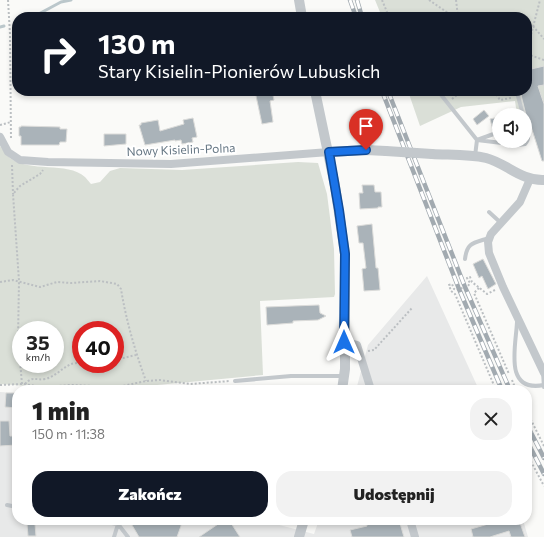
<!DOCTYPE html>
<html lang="pl">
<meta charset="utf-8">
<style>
body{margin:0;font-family:Commissioner,sans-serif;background:#f2f2f2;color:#222;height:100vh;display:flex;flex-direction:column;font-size:15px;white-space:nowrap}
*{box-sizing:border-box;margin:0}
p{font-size:13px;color:#767676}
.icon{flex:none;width:22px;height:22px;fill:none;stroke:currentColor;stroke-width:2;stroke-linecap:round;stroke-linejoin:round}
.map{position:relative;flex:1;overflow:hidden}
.drawer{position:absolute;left:12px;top:385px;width:520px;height:140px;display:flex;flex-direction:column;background:#fff;border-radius:16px;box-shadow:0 2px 6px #0003}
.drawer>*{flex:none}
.guide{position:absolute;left:12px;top:12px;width:520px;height:84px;border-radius:16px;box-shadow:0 2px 6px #0003;background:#111827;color:#fff;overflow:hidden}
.buttons{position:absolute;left:492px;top:108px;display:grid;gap:8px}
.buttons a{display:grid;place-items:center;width:40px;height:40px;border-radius:50%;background:#fff;box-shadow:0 2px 6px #0003;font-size:20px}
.speed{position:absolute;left:12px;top:321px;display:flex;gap:8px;font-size:20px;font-weight:700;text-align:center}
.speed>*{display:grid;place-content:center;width:52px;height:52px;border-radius:50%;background:#fff;box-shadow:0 2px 6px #0003;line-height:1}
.speed small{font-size:10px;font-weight:400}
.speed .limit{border:6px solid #d22;background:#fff;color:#111}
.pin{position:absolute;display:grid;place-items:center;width:34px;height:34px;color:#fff;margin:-41px -17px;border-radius:50% 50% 50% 0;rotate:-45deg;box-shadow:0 0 4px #0007}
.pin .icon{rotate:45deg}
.me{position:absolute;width:44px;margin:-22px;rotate:0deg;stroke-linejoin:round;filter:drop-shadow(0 0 3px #0008)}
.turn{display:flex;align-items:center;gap:14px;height:84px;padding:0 20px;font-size:18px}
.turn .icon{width:52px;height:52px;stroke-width:2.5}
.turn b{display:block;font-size:28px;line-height:34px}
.round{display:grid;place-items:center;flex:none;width:42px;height:42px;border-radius:16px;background:#f2f2f2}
.headline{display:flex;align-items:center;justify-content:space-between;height:68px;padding:0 20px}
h1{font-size:24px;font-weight:800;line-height:30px}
.button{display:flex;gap:8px;margin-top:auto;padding:8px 20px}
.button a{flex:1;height:46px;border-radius:16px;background:#111827;color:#fff;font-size:16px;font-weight:800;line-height:46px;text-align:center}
.button a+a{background:#f2f2f2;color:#222}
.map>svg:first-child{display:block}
.built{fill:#e8e9e9}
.green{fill:#dadfd7;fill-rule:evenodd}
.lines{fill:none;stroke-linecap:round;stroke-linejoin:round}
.stream{stroke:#bbc7cb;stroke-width:3}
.building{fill:#aab3b9;stroke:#dcdcda}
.path{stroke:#bbbfc2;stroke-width:2;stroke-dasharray:2 2;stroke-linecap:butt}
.service{stroke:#c3c8cc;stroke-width:4}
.minor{stroke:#c3c8cc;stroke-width:8}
.tertiary{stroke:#c3c8cc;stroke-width:10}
.rail-casing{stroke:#a2aab0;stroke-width:4.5}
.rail{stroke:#fff;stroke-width:3;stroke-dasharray:9;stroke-linecap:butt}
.tertiary-bridge{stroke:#c3c8cc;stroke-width:10}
.route-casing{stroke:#114b97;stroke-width:10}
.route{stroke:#1a73e8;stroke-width:7}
.labels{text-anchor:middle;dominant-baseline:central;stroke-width:4;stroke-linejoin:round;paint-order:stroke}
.street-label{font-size:12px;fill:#657683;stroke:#fff}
</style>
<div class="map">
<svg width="544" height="537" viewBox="0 0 544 537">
<rect width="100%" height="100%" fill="#fafaf8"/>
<path class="built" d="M427,276L479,390H356L368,345Z
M0,392L17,393V520H260L314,534L319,520H523L528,537H0Z"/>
<path class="green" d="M375,0H544V114L525,120V115H517L515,101L461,107L420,126L408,91H527V17H382Z
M0,146C3,150 6,155 10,158C30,173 67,161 85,177C87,179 89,182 91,184L100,182L110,171L120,168L182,170L298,162L318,163L327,194L334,249L335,294L334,297L260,301L263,375L125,388H57L0,384ZM21,330H55V364H21ZM81,330H115V364H81Z"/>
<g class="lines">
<path class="stream" d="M33,17L61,2L71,0
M0,27L4,26"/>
</g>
<path class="building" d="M544,66V85L538,86L544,104V161H542L528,117L526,115L520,91H527V70Z
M255,91H272L274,100L270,101L273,122L262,124Z
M484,110L489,116L477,125L473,119Z
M499,117V129L493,130L490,119Z
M193,118L197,137L192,138L193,142L182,144L181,140L175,141V140L145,145L139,125H141V123L158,120L160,131L184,124L183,120Z
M21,126L60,127V129H67L66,142H60L59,145H21V136H19V127H21Z
M104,134H126V144L104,146Z
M362,185H374L375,192H381L382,207H378V208L360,209L359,193H363Z
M372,224L376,268H378L380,290L364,291L362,269L366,268L363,243H359L357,226Z
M483,259L496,284L488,289L482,276L479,278L473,264Z
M319,305L320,313L326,316L318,320L293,321V323L267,325L266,307Z
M6,393H17V408L5,407Z
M0,421H9L10,436H17V445L0,446Z
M129,520H181V526L177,537H139Z
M224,520H229L240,537H199Z
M366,520H399L404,537H352L350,530L367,526Z
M502,520H519L525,537H511L509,531L490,537H473L471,529Z
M27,524H35L36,536H28Z"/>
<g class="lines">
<path class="path" d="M8,0L10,34L11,139
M382,0L387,12L390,17
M429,0L454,17
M456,0L458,17
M533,26L544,39
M527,50L539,4L540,0
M527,54L544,60
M494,91L500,100L511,98
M452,99L462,91
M0,125L11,122
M12,165L13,194
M0,282L13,280L40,287L57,282L71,283L100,281L117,284L121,289C126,320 135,351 146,381
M479,288L474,293L509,374
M495,290L487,294L472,282L470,277L467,278L470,283L468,286L456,290L454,289L452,284L449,285L451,291L455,294L496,390
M368,351L374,350L412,308
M115,360L136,355
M93,364H98
M512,380L516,390
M22,384L18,338L19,281L13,194L20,186L40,174L43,170
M25,384C33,375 36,381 45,379C55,377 62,368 71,364C74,363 78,363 81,363
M0,385L22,384L44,387L71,385L118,387L146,381L160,380L190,384L230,381
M527,412L544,446
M527,454L544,486"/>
<path class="service" d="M438,91L477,140L518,145L525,144C531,138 527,132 525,125
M518,96L523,115
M475,156L477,140L499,132
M489,212L501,223
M465,259C467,242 474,243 489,238
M517,322C516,346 503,393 544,385
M543,372L544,387
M235,381L291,376H344
M7,505L17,507
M94,520L118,524
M114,537L118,524L128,537"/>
<path class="minor" d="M0,137L8,152L20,160L48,162L171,164L329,152
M530,179L520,202L491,234L488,242L489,253L503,287L544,373
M344,342L357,345L371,390
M410,520L415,537"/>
<path class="tertiary" d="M299,0L302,17
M315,91L335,186L345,254V369L342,390
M329,152L366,150L386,151
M432,154C450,155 469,154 486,158C506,163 521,181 544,180
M299,537L304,520"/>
<g class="rail-casing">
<path id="rail" d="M350,0L356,17
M357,0L362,17
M382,91L459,289L502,390
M388,91L465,287L510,390
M527,425L544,458
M527,441L544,474"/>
</g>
<use href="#rail" class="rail"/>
<path class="tertiary-bridge" d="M386,151L432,154"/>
</g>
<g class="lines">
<g class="route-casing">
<path id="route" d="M344,342L345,254L339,210L329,152L366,150"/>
</g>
<use href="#route" class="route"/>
</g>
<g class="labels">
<g class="street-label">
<text transform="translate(181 149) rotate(-2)">Nowy Kisielin-Polna</text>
</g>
</g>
</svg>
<div class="buttons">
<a><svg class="icon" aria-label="sound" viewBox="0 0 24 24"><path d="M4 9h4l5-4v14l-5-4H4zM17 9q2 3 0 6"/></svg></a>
</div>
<div class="speed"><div>35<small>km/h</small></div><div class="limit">40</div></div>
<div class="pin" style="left:366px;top:150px;background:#d93025"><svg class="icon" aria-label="arrive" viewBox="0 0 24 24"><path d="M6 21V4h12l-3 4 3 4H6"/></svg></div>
<svg class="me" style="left:344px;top:342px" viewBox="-20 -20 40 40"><path d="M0-17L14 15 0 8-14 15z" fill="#1a73e8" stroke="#fff" stroke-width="4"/></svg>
<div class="guide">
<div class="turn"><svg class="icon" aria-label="right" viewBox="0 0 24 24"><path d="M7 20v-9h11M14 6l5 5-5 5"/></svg><div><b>130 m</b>Stary Kisielin-Pionierów Lubuskich</div></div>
</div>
<section class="drawer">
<div class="headline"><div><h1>1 min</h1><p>150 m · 11:38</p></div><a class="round"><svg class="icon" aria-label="close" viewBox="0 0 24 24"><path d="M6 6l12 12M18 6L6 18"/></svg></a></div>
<div class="button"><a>Zakończ</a><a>Udostępnij</a></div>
</section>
</div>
